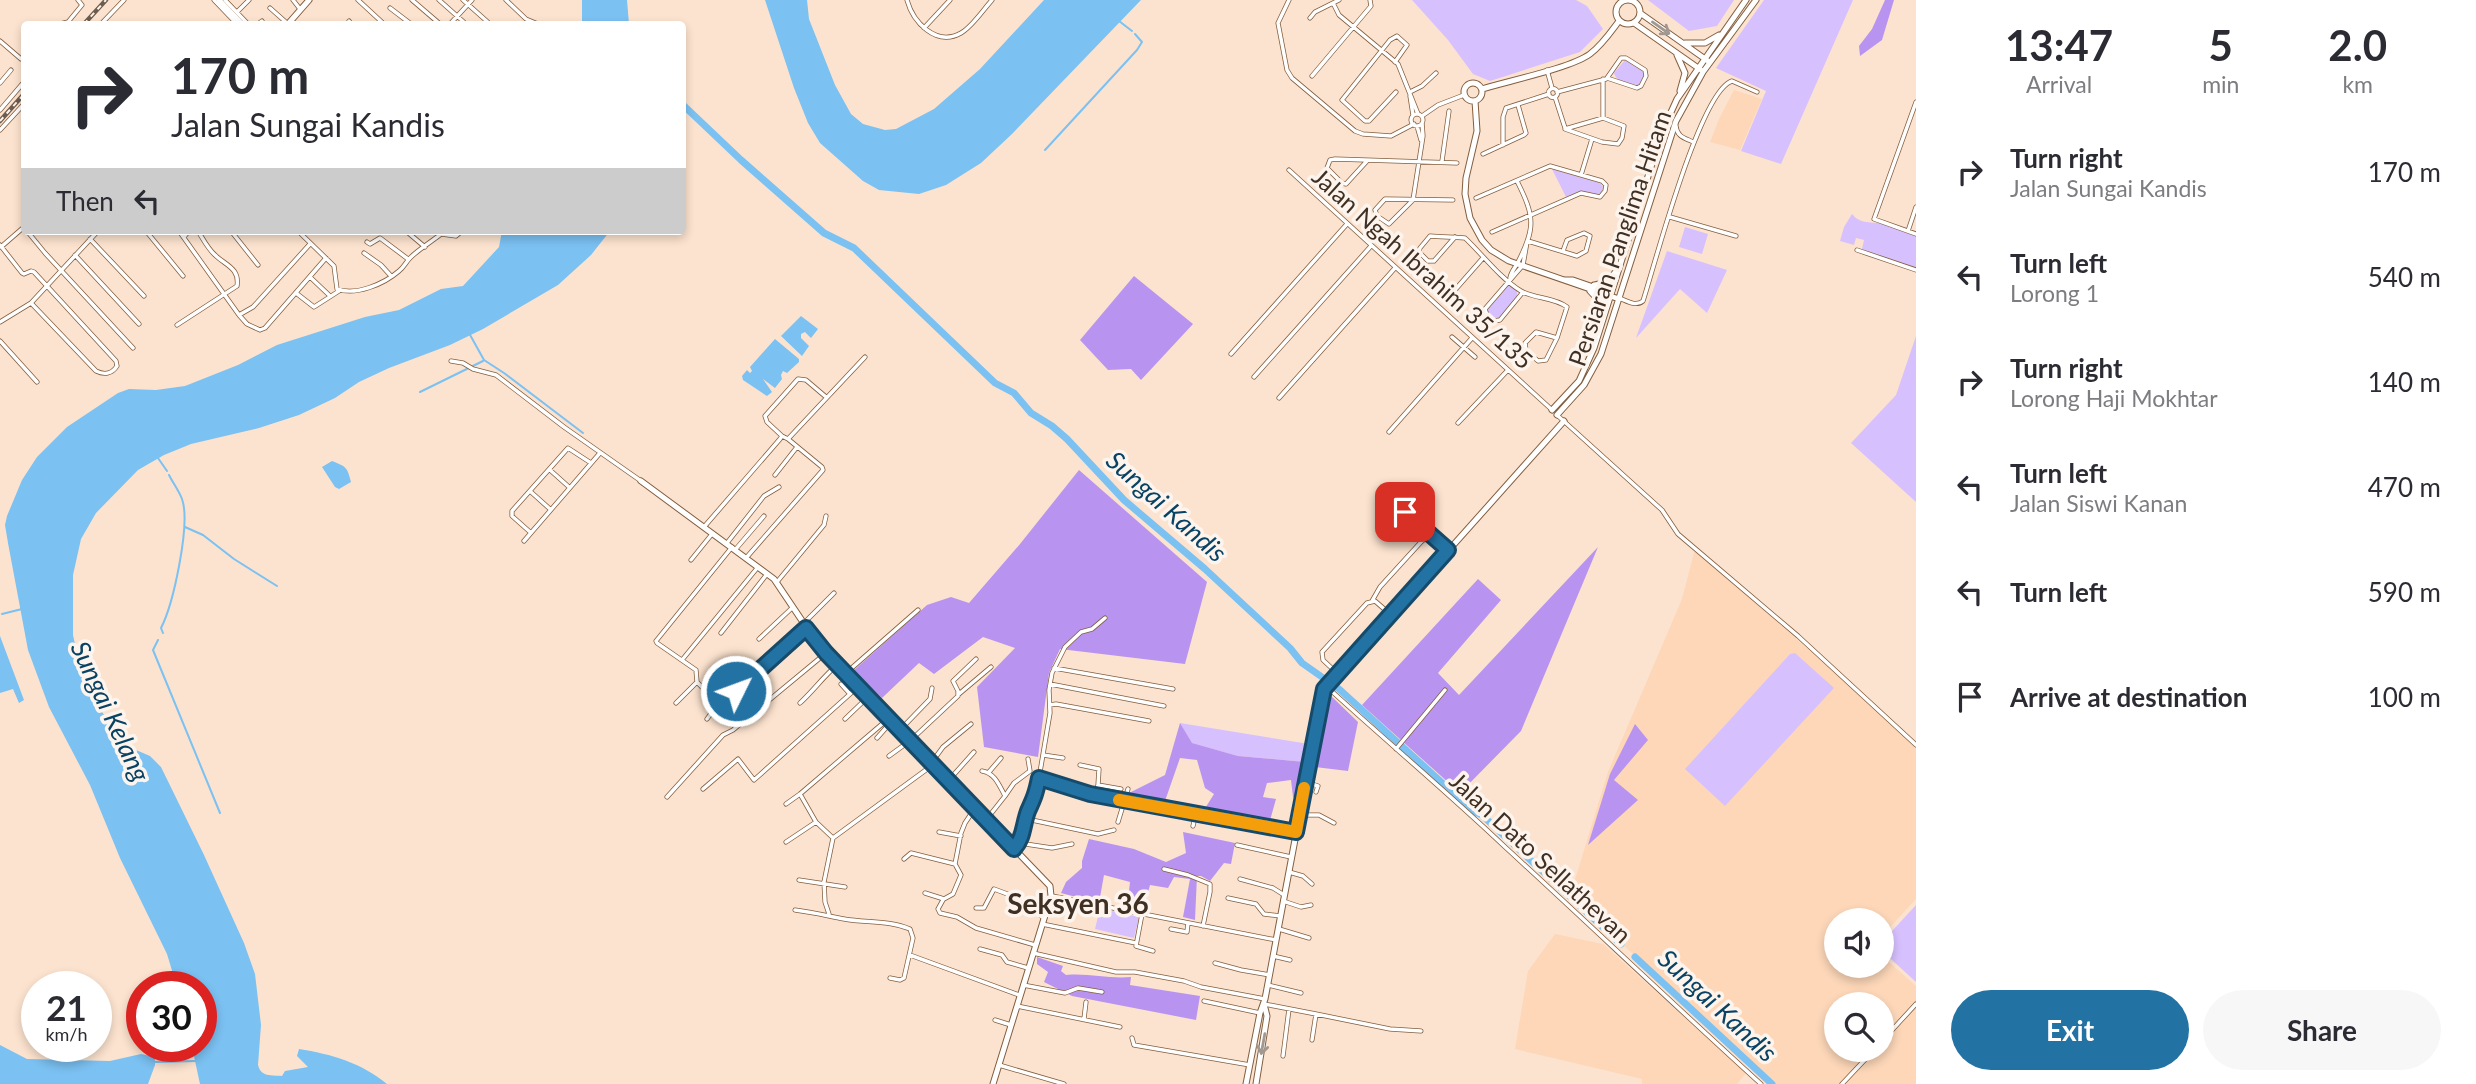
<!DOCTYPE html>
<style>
body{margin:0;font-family:Lato,sans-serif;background:#f7f7f7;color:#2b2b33;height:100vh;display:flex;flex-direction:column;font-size:26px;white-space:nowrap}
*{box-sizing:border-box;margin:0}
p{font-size:23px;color:#7c7c81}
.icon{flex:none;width:38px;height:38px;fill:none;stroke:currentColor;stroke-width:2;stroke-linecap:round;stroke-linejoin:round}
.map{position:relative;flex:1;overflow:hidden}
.drawer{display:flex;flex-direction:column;background:#fff;width:560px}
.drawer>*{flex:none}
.banner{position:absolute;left:21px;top:21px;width:665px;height:214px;border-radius:7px;box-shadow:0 4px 10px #0003;background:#fff;color:#2b2b33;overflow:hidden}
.buttons{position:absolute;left:1824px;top:908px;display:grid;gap:14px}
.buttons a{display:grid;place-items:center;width:70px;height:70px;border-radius:50%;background:#fff;box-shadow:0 4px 10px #0003;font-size:35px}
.speed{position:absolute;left:21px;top:971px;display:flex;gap:14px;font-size:35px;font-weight:700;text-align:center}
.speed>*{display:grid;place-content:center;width:91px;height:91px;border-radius:50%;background:#fff;box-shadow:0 4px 10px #0003;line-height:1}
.speed small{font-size:18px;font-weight:400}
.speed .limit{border:10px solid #d22;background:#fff;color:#111}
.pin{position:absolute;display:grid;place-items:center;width:60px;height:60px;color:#fff;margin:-30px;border-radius:14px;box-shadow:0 4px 10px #0006}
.me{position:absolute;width:77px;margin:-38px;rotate:48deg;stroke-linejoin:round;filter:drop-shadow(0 0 5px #0008)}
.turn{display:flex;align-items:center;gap:24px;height:147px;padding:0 35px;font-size:32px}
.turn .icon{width:91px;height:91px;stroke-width:2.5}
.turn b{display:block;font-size:49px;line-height:60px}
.then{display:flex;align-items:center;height:66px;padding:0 35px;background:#0003;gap:14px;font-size:26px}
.eta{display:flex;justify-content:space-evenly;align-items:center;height:119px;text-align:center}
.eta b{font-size:42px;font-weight:700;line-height:49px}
.primary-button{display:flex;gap:14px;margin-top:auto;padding:14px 35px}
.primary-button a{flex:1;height:80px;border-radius:42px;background:#2272a3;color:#fff;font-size:28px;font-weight:700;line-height:80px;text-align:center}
.primary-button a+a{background:#f7f7f7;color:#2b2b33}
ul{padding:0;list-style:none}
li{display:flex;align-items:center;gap:21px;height:105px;padding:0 35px}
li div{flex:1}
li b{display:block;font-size:26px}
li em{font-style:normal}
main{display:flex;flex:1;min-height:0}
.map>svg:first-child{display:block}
.built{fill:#fdd7b8;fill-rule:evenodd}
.green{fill:#d7c0fe}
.forest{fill:#b894f0}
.water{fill:#7bc1f2}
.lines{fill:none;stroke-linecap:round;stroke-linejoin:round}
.stream{stroke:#7bc1f2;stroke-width:2}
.river{stroke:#7bc1f2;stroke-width:7}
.street-casing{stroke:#825e3f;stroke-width:5}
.secondary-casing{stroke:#825e3f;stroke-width:7}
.street{stroke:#fff;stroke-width:3.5}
.secondary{stroke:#fff;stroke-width:5}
.rail-casing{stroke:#6e5c4d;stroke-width:4.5}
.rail{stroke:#fcf4ed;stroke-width:2;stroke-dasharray:5;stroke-linecap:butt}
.oneway{stroke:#a09891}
.route-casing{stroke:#164a6a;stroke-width:18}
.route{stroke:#2272a3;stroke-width:12}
.slow{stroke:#f59e0b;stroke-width:12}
.labels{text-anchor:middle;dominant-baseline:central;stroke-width:7;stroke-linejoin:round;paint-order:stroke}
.street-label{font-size:24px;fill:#403023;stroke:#fcf4ed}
.water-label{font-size:26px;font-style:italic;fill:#094263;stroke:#fcf4ed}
.quarter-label{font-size:28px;font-weight:bold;fill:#403023;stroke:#fcf4ed}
</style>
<main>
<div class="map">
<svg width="1916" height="1084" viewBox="0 0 1916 1084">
<rect width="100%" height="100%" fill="#fce3cf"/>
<path class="built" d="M1734,90L1762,99L1740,150L1710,142L1719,119Z
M1695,549L1916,745V899L1881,937V920H1836V966H1881V955L1916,986V1084H1774L1570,896L1608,772L1682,599ZM1836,1004H1881V1050H1836Z
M1555,934L1603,944L1746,1073L1737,1084H1642V1079L1515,1049L1528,971Z"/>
<path class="green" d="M1412,0H1576L1587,6L1603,29L1580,52L1490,81L1473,74L1448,40Z
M1648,0H1734L1717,26L1689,31Z
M1764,0H1853L1781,164L1741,151L1766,91L1716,68Z
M1625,60L1643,70L1644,78L1639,85C1630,85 1616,82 1614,73Z
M1552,169L1600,183L1603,187L1602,192L1597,195L1580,191L1566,197Z
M1852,214C1859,223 1867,222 1878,223C1890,225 1904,232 1916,236V269L1869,253L1862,249L1864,240L1856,238L1854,245L1840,241L1844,227Z
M1685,227L1708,234L1702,254L1679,247Z
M1667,251L1727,270L1707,313L1680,289L1636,338Z
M1509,285L1517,290V296L1499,318L1493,319L1488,314L1487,309Z
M1916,336V502L1851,443L1896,395Z
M1795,653L1834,688L1725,806L1685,769L1790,654Z
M1180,723L1309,744L1305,762L1238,756L1191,743Z
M1916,905V982L1881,950V943Z
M1100,908L1139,917L1134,938L1095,929Z"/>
<path class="forest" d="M1885,0H1894L1882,40L1860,56L1859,46L1872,29Z
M1134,276L1193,324L1141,380L1131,369L1108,370L1080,340Z
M1079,470L1207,582L1185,664L1060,649L1049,673L1038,757L984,747L977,687L1015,648L983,637L934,674L919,663L882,698L853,671L927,605L951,597L969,603L1020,544Z
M1598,547L1521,731L1460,793L1362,705L1478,579L1501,600L1438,673L1459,695Z
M1329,694L1358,722L1348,771L1315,767Z
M1180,723L1192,743L1238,756L1305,762L1298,801L1293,797L1291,780L1267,783L1263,797L1276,799L1269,824L1204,810L1214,794L1205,788L1197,760L1180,758L1165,801L1127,794L1165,775Z
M1635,724L1648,740L1614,780L1638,800L1588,845L1610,774Z
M1183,832L1235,843L1231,864L1224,863L1210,881L1201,876H1197L1195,920L1183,917L1190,879L1174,877L1168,888L1150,885L1143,910L1127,908L1130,882L1104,875L1099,903L1061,893L1066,882L1082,868V861L1089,839L1134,849L1166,862L1186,853Z
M1037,957L1063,966L1061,971L1066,975C1089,973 1109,979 1131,977L1130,985L1200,996L1196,1020L1072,996L1044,982L1048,972L1037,964Z"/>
<path class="water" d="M582,0H627L629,24H582Z
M765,0H807L809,19L835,85L851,114L863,124L885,130L896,129L934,109L980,69L1044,0H1141L1012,134L981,163L946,185L919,194L879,190L863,181L820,143L808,123L794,88Z
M502,231H610L591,255L558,285L483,329L450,345L389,368L359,382L335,398L299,415L259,428L191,444L164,455L138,470L96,513L81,539L73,575V635L78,658L89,695L105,716L129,747L150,756L161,767L204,855L244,943L255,974L261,1025L258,1065C261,1077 271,1075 282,1076L285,1071L308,1067L297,1056L299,1049C331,1054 362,1063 387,1084H200L192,1047L201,1046V987H177L167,954L120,858L90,785L49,707L28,650L8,543L5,525L7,516L22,480L37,457L67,427L118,393L129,389L156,390L185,386L238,365L277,345L365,317L399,310L441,289L463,286L499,247Z
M801,316L818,329L811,338L805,332L801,334V338L809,346L802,356L781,336Z
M775,339L799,359V362L787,373L783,371L781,375L782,379L775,388L763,379L772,392L767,396L743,380L742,376L747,370L750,373L752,371L750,367Z
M332,461C347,467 347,467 351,482L339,489L335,487L322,467Z
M0,636L24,700L19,703L13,689L0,693Z
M0,1045L27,1059L110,1061L141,1054L155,1057V1065L148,1084H0Z"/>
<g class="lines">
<path class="stream" d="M1119,21L1132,31
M1045,150L1137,50L1142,42L1135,34
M469,333L484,360L504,373L583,433
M420,392L483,361
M158,458L167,471
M185,527L203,535L234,559L277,586
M2,614L22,609
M163,633L161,628C173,605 191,524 182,499C179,491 173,483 169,475
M158,640L153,650L220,813
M155,1062L196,1061"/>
<path class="river" d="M682,104L741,160L824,233L854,248L995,383L1014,393L1031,413L1052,426L1067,439L1124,500L1205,569L1290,648L1302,663L1339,689L1473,811L1482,815L1621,944
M1635,957L1772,1084"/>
<g class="street-casing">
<path id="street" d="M214,0L237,24
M225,0L248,24
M293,0L300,9
M358,0L384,24
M412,0L440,24
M439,0L466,24
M463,0L490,24
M506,0L526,19L538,24
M907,0C913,22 936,47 961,33C972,27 983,10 992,0
M1289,0L1278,23L1287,70L1292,78L1355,131L1363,134L1391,136L1414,124
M1333,3L1339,15L1398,64L1418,114
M270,8L288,24
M390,8L411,24
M237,12L249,0
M1310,18L1315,12L1339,0
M349,21L351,24
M60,24L68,22L82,5L78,0
M101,24L124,0
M258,24L262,21
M450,24L472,0
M924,28L950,0
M0,41L21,59H24
M1621,58H1626L1645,70L1646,76L1641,86L1637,88L1607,78Z
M1395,62L1407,45L1397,36L1390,40L1342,100L1365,121H1369L1396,92
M1547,70L1552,88
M1312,76L1371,6L1370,0
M0,83L11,70
M1548.5 93a4.5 4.5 0 1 1 9 0a4.5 4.5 0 1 1-9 0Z
M1410,92L1422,86L1436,73
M1557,92L1606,79
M1410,96L1413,115
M1555,97L1565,128
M1916,102L1874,219L1916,234
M0,110L24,82
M1411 120a6 6 0 1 1 12 0a6 6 0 1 1-12 0Z
M1422,116L1438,105L1464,95
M1603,118L1624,126L1622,138L1618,144L1602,142L1565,129Z
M1603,118V79
M1417,126L1421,140
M1676,126C1677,137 1685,138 1693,142
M0,130L24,104
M1503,145V117L1506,108L1549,94
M1483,154L1524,135L1526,133L1518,105
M1367,161L1346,184L1342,183L1327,168L1330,160L1335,159L1457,163
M1442,161L1449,111
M1289,170L1551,409
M1581,175L1592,139
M1476,198L1550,166L1602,181L1606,185L1605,191L1600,197L1581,193L1492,232
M1413,200L1389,224L1377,216L1375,210L1385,199L1453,200
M1413,200L1423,136L1422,123
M1670,217L1736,236
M27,231L45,253L133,348
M146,231L183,276
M179,231L239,315L247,324L260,330L265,328L326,258
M231,231L258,265
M298,231L334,266L337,289C356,296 384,284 399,271C404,267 406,262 410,258C419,249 431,242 441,234L456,236L462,231
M406,231L425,247
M1908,231L1916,207
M184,237L189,231
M1455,237L1434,261H1428L1419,252L1420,248L1430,236C1442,237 1454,237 1465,238C1482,254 1501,279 1521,291C1535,299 1554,297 1567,307L1557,338L1546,360L1538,361L1526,350L1525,343L1536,332L1557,338
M90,239L144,296
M1528,241L1577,256L1586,251L1590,236L1584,233L1567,240L1563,251
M367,242L370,244L380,238L408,259
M0,245L22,273L24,274L31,271L34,272L116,361L117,366C112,374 104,375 96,371L31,303
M1,247L24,227
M1857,250L1916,270
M364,253L381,265L391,276
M75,255L139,324
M310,277L329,295
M1510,278C1511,272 1514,269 1517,264C1536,228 1535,217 1517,181
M1523,292L1500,320L1494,321L1487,315L1485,309L1523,265L1527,242
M296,293L314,307L339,291
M1619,298C1627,301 1636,307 1643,301C1655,264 1700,91 1732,81L1757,92
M1447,299L1483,258
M239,315L253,307L310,244
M0,322L31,303L98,231
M177,325L237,286C240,268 225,265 215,255C208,249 203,239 198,231
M1452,337L1475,357
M0,341L37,382
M1231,354L1347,224
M451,361L463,363L473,369L496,375L564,427L641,481
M1254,377L1371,246
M1279,398L1395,268
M1557,415L1662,510L1678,534L1798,636L1916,745
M1458,423L1508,370
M1389,432L1472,338
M782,436L767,422L765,416L798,379L806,380L826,397
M788,439L865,357
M550,470L569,487
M775,475L797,447
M531,492L550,509
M1393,499L1448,550
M704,527L780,439L782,436L788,439L822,467L823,470L746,558
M530,532L512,516V511L568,448L591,463
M524,541L600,453
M727,543L764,496L779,487
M732,547L656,641L657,643L696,670L697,682L718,704H721L806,627
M735,550L764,516
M691,560L712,534
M777,582L824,525L826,516
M1372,601L1380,587L1421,542L1426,538L1433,537
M803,624L834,593
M721,633L767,574
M759,639L793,607
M682,660L758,567
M1054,668L1173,689
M846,673L918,610
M1338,674L1323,660L1322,652L1367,603L1375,601L1390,614
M841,684L850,694
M1050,684L1164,706
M1326,686C1385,740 1446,791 1504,846C1590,925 1674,1005 1761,1084
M959,694L991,667
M676,703L697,682
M800,703C814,690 823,677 837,665
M1050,705L1056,704L1149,721
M707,719L718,704
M845,719L869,696
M901,729L930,699L932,688
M877,738L892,721
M1396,749L1445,690
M1043,755L1063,758
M889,756L911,740L958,696V691L953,681L976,659
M932,762L943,747L971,724
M1080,765L1099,769L1098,785
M982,771C995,773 999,785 1005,796L986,820
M989,772L1001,758
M1039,778L1090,794L1296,832
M949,780L974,752
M1306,782L1318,786L1316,792
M703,789L738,759L754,780L859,686
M800,794L816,822
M1093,795L1098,785L1121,789
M1005,796L1014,783L1030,771L1028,759
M667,797L723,735L733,730L826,653
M786,804L800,794L888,719
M1301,815H1319L1334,823
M1027,819L1098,834L1114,830
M1118,822L1128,789
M1193,826L1196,813
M939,832L961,836
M786,842L816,822L833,838L934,764
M1019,843L1052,848L1072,844
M1237,845L1291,857
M1014,849L1022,836L1029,810L1034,804L1039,778L1050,713L1049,690L1052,673L1065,647L1081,632L1092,629L1105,618
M904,859L911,853L955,864
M1164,869L1188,875L1210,884V892L1203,926
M1289,872L1303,876L1312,884
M1240,879L1273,888L1284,895
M799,880L845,887
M925,893L944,899L953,894L961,875L955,864L961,833L965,823L975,808
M1052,896L1276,940
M1228,898L1256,904L1264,914L1281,916
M943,900L938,909L940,913L957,917L976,928L1035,945
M1283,901L1301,907L1311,905
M976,908H984L994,889L1010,895L1044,918
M795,910C812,912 828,916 844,919C866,923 889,920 910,929L913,938L904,978L900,980L890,978
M829,914L825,902L824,882L833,838
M1142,914L1136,946L1153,951
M1042,924L1136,943
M1171,929L1187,932L1188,923
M1279,929L1309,938
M980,949L1002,955L1007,962L1028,968
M1033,953L1116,972H1135L1184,981L1201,987L1265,999
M910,955L1019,995
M1273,956L1290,960
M1215,963L1241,970L1270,975
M1023,985L1065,993L1078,988L1102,992
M1268,985L1301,993
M1204,1001L1260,1013
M1264,1004L1316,1014L1312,1040
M1017,1006L1120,1027
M1316,1014L1390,1029L1421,1031
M1084,1019L1086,1002
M995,1020L1011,1025
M1132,1038L1134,1045L1250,1065
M1881,1042L1916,1004
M1283,1056L1289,1009
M999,1065L1064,1084
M1842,1084L1874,1050"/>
</g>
<g class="secondary-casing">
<path id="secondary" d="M1616 12a12 12 0 1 1 24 0a12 12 0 1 1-24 0Z
M219,0L242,24
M1640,13L1708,61
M1634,23L1701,70
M288,24L309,0
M1685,43H1705L1719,35
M1677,55L1685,73L1680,91
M1464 92a9 9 0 1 1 18 0a9 9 0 1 1-18 0Z
M1482,89C1508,81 1571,68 1590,54C1602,45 1610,33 1619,21
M1475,101L1477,131L1466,178L1465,194L1470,218L1482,240L1491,250L1509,261L1619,299
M1565,280H1573L1599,289
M1594,285C1605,284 1611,279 1617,270
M1590,291L1600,302L1602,316
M1552,410L1579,381L1594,348L1662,132L1677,99L1746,0
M1557,415L1584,385L1601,354L1676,121L1703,72L1756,0
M641,481L774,579L813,637L826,653L1050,886L1051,896L993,1084
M1246,1084L1260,1013L1265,999L1323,691L1564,421
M1256,1084L1267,1016L1264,1004"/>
</g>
<use href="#street" class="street"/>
<use href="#secondary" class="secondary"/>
<g class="rail-casing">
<path id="rail" d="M84,24L106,0
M0,121L24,94"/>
</g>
<use href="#rail" class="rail"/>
</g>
<defs><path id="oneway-shaft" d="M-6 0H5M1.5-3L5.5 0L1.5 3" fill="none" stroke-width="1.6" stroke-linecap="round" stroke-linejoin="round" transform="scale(1.75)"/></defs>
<g class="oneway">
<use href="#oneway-shaft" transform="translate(1661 28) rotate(35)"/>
<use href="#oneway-shaft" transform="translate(1263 1044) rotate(100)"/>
</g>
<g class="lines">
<g class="route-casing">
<path id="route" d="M736,691L806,628L826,653L1014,849C1024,838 1023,824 1028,811C1034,798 1036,793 1039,778L1090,794L1296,832L1324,689L1448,550L1405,512"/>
</g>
<use href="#route" class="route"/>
<path class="slow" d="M1119,800L1296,832L1304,788"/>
</g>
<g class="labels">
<g class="street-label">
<text transform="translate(1619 238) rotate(-71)">Persiaran Panglima Hitam</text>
<text transform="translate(1423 268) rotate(42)">Jalan Ngah Ibrahim 35/135</text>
<text transform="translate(1541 857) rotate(43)">Jalan Dato Sellathevan</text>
</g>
<g class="water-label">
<text transform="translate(1167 506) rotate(42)">Sungai Kandis</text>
<text transform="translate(111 711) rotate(65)">Sungai Kelang</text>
<text transform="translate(1718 1005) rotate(43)">Sungai Kandis</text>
</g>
<g class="quarter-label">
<text x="1078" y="903">Seksyen 36</text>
</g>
</g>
</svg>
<div class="buttons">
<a><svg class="icon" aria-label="sound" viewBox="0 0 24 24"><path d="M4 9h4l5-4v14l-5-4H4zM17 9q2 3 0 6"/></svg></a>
<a><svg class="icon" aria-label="search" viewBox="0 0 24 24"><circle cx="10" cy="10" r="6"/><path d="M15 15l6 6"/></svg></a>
</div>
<div class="speed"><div>21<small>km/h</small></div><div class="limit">30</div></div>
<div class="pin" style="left:1405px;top:512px;background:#d93025"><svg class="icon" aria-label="arrive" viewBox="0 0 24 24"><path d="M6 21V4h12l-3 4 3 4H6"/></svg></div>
<svg class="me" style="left:736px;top:691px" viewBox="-20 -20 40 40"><circle r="17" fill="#2272a3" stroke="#fff" stroke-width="3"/><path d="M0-11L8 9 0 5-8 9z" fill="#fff"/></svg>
<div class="banner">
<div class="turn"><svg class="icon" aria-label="right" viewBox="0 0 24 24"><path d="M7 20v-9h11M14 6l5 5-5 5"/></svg><div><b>170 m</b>Jalan Sungai Kandis</div></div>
<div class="then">Then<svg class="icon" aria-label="left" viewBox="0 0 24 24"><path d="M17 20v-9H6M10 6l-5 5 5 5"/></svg></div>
</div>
</div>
<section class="drawer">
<div class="eta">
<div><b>13:47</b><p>Arrival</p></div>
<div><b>5</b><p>min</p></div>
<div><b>2.0</b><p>km</p></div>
</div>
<ul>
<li><svg class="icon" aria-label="right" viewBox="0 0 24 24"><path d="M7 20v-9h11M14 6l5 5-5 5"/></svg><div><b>Turn right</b><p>Jalan Sungai Kandis</p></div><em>170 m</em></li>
<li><svg class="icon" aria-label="left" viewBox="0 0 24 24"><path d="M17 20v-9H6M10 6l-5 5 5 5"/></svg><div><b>Turn left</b><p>Lorong 1</p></div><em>540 m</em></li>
<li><svg class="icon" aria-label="right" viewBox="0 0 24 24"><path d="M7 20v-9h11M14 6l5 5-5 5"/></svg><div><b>Turn right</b><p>Lorong Haji Mokhtar</p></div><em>140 m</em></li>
<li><svg class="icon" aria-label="left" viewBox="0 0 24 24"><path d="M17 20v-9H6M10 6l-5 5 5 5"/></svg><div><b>Turn left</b><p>Jalan Siswi Kanan</p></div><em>470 m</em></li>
<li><svg class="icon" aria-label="left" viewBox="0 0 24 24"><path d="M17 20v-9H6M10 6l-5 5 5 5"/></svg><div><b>Turn left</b></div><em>590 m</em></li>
<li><svg class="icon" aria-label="arrive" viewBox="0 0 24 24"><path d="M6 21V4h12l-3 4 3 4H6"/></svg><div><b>Arrive at destination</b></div><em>100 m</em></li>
</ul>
<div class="primary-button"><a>Exit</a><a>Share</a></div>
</section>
</main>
